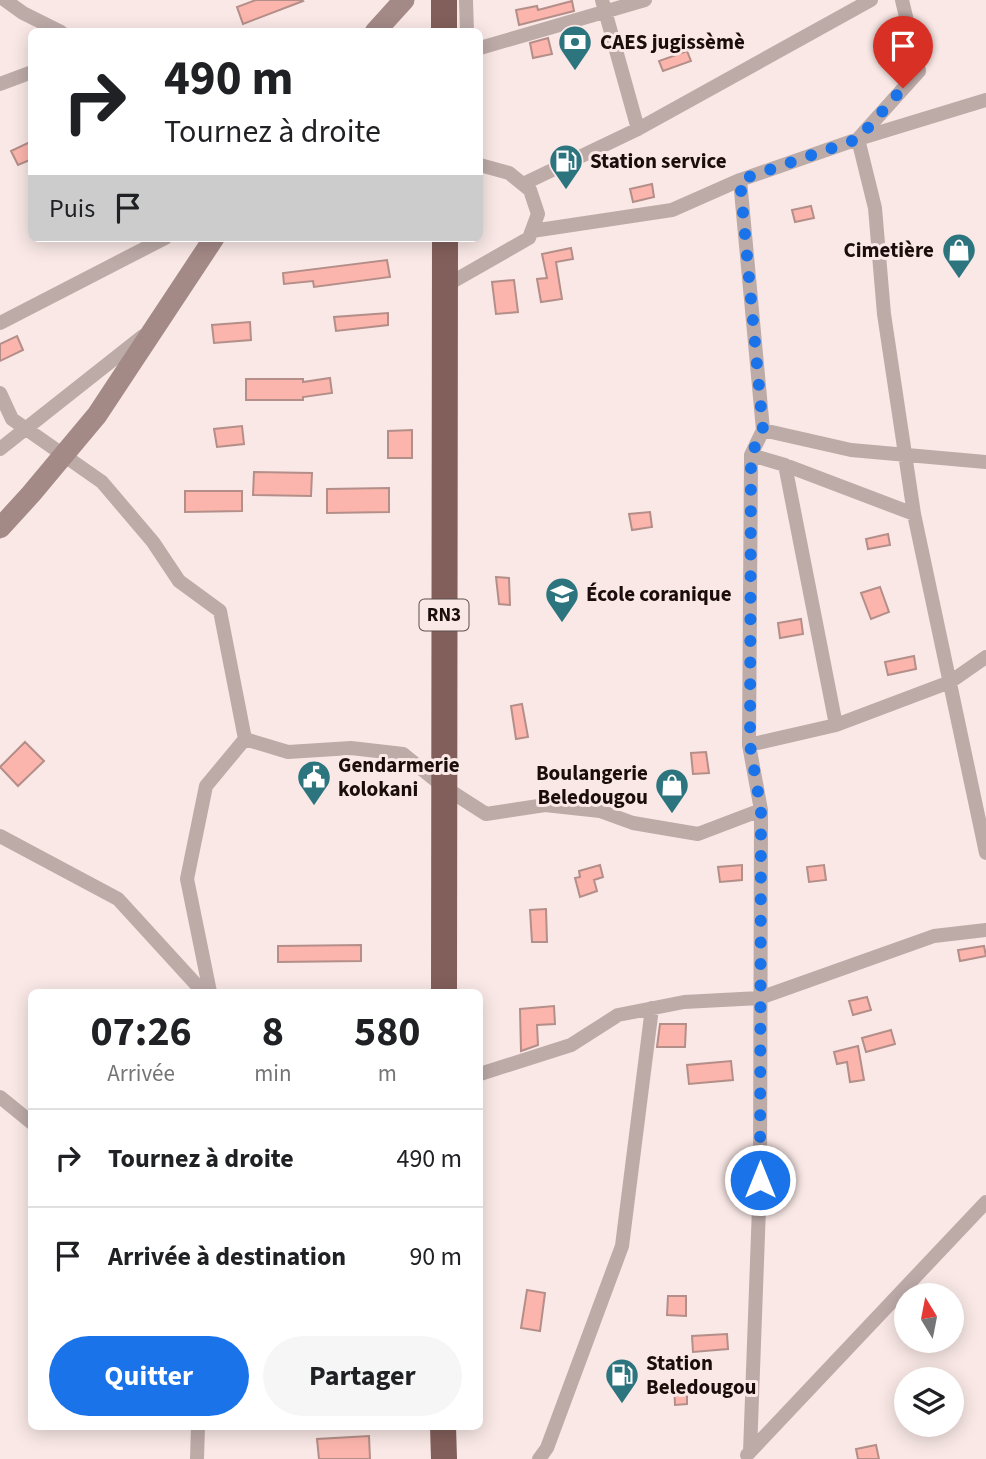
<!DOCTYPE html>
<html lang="fr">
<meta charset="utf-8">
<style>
body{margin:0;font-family:"Source Sans 3",sans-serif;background:#f6f6f6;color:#202124;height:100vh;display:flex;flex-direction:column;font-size:26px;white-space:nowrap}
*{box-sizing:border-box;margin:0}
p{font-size:23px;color:#757577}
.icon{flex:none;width:38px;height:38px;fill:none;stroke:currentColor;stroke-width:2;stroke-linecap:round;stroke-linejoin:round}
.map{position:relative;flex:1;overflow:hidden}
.sheet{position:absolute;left:28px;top:989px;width:455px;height:441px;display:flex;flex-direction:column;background:#fff;border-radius:10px;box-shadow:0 4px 18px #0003}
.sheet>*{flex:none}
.hud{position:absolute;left:28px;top:28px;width:455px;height:214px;border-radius:10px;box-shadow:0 4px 18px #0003;background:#fff;color:#202124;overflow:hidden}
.needle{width:46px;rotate:350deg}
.controls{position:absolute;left:894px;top:1283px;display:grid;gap:14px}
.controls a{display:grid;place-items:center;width:70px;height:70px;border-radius:50%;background:#fff;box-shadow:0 4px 18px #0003;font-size:35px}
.pin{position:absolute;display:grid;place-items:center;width:60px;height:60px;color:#fff;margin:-72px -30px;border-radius:50% 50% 50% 0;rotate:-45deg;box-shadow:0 0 7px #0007}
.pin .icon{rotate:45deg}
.me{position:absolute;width:77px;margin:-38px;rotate:0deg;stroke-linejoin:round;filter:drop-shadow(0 0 5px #0008)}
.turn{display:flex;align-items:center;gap:24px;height:147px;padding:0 21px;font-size:32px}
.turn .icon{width:91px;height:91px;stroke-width:2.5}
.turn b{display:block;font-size:49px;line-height:60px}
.then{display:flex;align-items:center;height:66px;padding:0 21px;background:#0003;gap:14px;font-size:26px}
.eta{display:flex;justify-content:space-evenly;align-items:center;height:119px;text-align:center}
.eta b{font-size:42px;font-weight:700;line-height:49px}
.primary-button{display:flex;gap:14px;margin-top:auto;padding:14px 21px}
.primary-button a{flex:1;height:80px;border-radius:42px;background:#1a73e8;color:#fff;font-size:28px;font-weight:700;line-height:80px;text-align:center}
.primary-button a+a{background:#f6f6f6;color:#202124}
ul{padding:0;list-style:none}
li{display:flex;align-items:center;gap:21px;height:98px;padding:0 21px;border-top:2px solid #e0e0e0}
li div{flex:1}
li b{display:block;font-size:26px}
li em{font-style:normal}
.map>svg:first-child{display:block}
.building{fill:#fcb5ac;stroke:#b48e89;stroke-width:2}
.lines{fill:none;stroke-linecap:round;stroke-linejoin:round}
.street{stroke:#bdaba8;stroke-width:14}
.secondary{stroke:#a48a87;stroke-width:21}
.highway{stroke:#835f5b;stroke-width:26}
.route{stroke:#1a73e8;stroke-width:12;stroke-dasharray:0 21.6}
.labels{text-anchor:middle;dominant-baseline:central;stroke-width:6;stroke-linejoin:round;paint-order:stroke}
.shield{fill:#f9e8e6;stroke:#5d4f4d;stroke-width:2}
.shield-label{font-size:19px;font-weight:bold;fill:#1a0d0b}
.poi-label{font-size:21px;font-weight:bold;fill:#1a0d0b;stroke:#f9e8e6;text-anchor:start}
</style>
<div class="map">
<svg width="986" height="1459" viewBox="0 0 986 1459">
<rect width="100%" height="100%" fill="#f9e8e6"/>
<path class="building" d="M256,0H302L303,1L243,24L237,7Z
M572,1L574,11L519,25L516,10L537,6L538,10Z
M548,38L552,54L533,58L530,43Z
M687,51L691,61L663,71L659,61Z
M32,141V159L18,165L11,151Z
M652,184L654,197L633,202L630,189Z
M811,206L814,218L795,222L792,210Z
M571,248L573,259L556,262L562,299L541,302L537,279L547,278L542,254Z
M387,260L390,277L314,287L313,281L284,284L283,273Z
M514,280L518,312L496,314L492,282Z
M388,313V325L336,331L334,317Z
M250,322L251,340L214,343L212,325Z
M17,336L23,350L0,361V344Z
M330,378L332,393L303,397V400H246V379H303V382Z
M242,426L244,444L217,447L214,429Z
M412,430V458H388V431Z
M254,472L312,473L311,496L253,495Z
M389,488V512L327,513V489Z
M185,491H242V511L185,512Z
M650,512L652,527L632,530L629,514Z
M888,534L890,545L868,549L866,539Z
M496,577L509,578L510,605L499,604Z
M880,587L889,612L871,619L861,593Z
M801,619L803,634L780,638L778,623Z
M914,656L916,669L888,675L885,662Z
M522,704L528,737L516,739L511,706Z
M25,742L44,761L18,786L0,767Z
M706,752L709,773L693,774L691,753Z
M600,865L603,877L594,880L597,891L580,897L575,878L580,877L579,871Z
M742,865V880L720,882L718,867Z
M824,865L826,880L809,882L807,867Z
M546,909L547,942H532L530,910Z
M361,945V961L278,962V946Z
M984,946L986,956L960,961L958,950Z
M867,997L871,1010L853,1015L849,1001Z
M554,1006L555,1024L537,1025L538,1045L521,1051L520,1009Z
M660,1024H686L685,1047H657Z
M891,1030L895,1044L866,1052L862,1038Z
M858,1046L864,1080L850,1082L847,1062L837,1064L834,1052Z
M731,1061L733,1080L689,1084L687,1065Z
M527,1290L545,1293L540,1331L521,1328Z
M668,1296H686V1316L667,1315Z
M727,1334L728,1349L693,1352L692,1336Z
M687,1383V1404L675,1405L674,1384Z
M369,1436L370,1459H319L317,1439Z
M876,1445L879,1459H858L856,1449Z"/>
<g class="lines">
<path class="street" d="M5,0L23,13L61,32
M466,0L467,32
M602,0L638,129
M902,0L919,71L858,139L875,208L884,314L914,514L986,853
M480,48L645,0
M0,84L32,72
M740,180L763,430L751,455L749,745L761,810L760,1180L750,1452
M523,184L638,129L871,0
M532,231L672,210L740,180L858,139L986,100
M445,286L529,238L538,214L530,190L509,173L480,165
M0,323L165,238
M0,393L12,419L102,482L153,542L179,581L220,611L245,739L288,752L351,748L403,754L444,787L486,814L545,805L600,811L633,823L698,834L761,810
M763,430L851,450L986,462
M0,449L143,336
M751,455L785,465L836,725
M785,465L914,514
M749,745L836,725L950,682L986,657
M0,836L118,899L203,992
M210,992L187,879L206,786L245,739
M480,1074L571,1045L618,1015L684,1002L760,998L934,936L986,930
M0,1097L32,1123
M747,1455L986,1202
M197,1459L198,1426
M539,1459L547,1448L622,1246L652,1008"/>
<path class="secondary" d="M375,32L404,0
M0,528L31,494L97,415L214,238"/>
<path class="highway" d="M444,0V32
M444,992L445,238
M443,1426L444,1459"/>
</g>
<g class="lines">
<path class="route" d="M760,1180L761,810L750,745L751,455L763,430L740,180L858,139L903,88"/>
</g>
<defs>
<g id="bank-pin" transform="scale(1.75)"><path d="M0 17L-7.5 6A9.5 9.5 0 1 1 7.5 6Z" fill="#2c757e" stroke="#f9e8e6"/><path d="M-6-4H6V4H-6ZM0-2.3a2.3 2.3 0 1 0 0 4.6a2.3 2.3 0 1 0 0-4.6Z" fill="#fff"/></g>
<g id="fuel-pin" transform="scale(1.75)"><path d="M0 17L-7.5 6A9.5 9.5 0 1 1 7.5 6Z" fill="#2c757e" stroke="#f9e8e6"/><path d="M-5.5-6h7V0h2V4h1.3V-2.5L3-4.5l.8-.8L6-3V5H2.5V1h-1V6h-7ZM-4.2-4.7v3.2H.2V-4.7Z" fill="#fff"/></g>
<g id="shop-pin" transform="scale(1.75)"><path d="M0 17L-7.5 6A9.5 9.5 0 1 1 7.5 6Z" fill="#2c757e" stroke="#f9e8e6"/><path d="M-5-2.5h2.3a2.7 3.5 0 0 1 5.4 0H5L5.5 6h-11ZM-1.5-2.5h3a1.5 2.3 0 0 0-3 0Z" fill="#fff"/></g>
<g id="school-pin" transform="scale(1.75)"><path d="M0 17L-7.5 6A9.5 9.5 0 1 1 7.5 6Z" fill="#2c757e" stroke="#f9e8e6"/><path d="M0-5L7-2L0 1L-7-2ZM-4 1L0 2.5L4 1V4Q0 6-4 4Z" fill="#fff"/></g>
<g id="civic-pin" transform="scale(1.75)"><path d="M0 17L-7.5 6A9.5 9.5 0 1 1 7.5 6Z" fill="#2c757e" stroke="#f9e8e6"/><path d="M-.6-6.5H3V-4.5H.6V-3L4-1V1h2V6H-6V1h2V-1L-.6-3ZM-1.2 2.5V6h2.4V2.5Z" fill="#fff"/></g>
</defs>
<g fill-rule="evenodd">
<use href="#bank-pin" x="575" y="42"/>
<use href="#fuel-pin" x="566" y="161"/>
<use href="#shop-pin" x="959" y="250"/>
<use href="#school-pin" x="562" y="594"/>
<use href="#civic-pin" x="314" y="777"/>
<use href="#shop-pin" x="672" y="785"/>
<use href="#fuel-pin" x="622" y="1375"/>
</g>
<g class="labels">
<rect class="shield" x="419.5" y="599.5" width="49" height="31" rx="5"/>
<g class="shield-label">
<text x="444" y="615">RN3</text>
</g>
<g class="poi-label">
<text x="600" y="42">CAES jugissèmè</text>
<text x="590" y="161">Station service</text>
<text x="934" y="250" text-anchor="end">Cimetière</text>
<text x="586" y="594">École coranique</text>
<text x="338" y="765">Gendarmerie<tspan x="338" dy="24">kolokani</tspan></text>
<text x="648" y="773" text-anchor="end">Boulangerie<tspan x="648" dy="24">Beledougou</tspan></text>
<text x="646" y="1363">Station<tspan x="646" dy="24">Beledougou</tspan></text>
</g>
</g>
</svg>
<div class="controls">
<a><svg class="needle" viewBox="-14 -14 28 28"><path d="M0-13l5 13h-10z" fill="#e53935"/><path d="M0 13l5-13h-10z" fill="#757577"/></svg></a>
<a><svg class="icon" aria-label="layers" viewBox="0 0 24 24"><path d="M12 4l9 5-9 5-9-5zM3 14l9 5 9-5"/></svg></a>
</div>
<div class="pin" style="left:903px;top:88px;background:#d93025"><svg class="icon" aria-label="arrive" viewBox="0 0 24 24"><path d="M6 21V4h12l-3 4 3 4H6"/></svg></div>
<svg class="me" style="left:760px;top:1180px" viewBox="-20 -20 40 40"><circle r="17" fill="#1a73e8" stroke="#fff" stroke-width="3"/><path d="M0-11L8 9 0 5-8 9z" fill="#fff"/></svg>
<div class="hud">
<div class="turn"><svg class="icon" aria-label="right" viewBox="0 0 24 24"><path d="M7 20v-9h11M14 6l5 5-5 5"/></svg><div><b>490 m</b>Tournez à droite</div></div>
<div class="then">Puis<svg class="icon" aria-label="arrive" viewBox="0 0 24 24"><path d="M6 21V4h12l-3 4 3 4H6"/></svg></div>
</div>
<section class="sheet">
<div class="eta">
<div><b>07:26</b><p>Arrivée</p></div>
<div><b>8</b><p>min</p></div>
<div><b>580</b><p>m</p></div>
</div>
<ul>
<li><svg class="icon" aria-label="right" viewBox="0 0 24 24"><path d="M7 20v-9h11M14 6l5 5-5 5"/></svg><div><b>Tournez à droite</b></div><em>490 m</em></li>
<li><svg class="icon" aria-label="arrive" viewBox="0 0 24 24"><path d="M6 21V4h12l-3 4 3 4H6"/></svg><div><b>Arrivée à destination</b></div><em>90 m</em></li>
</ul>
<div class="primary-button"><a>Quitter</a><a>Partager</a></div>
</section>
</div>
